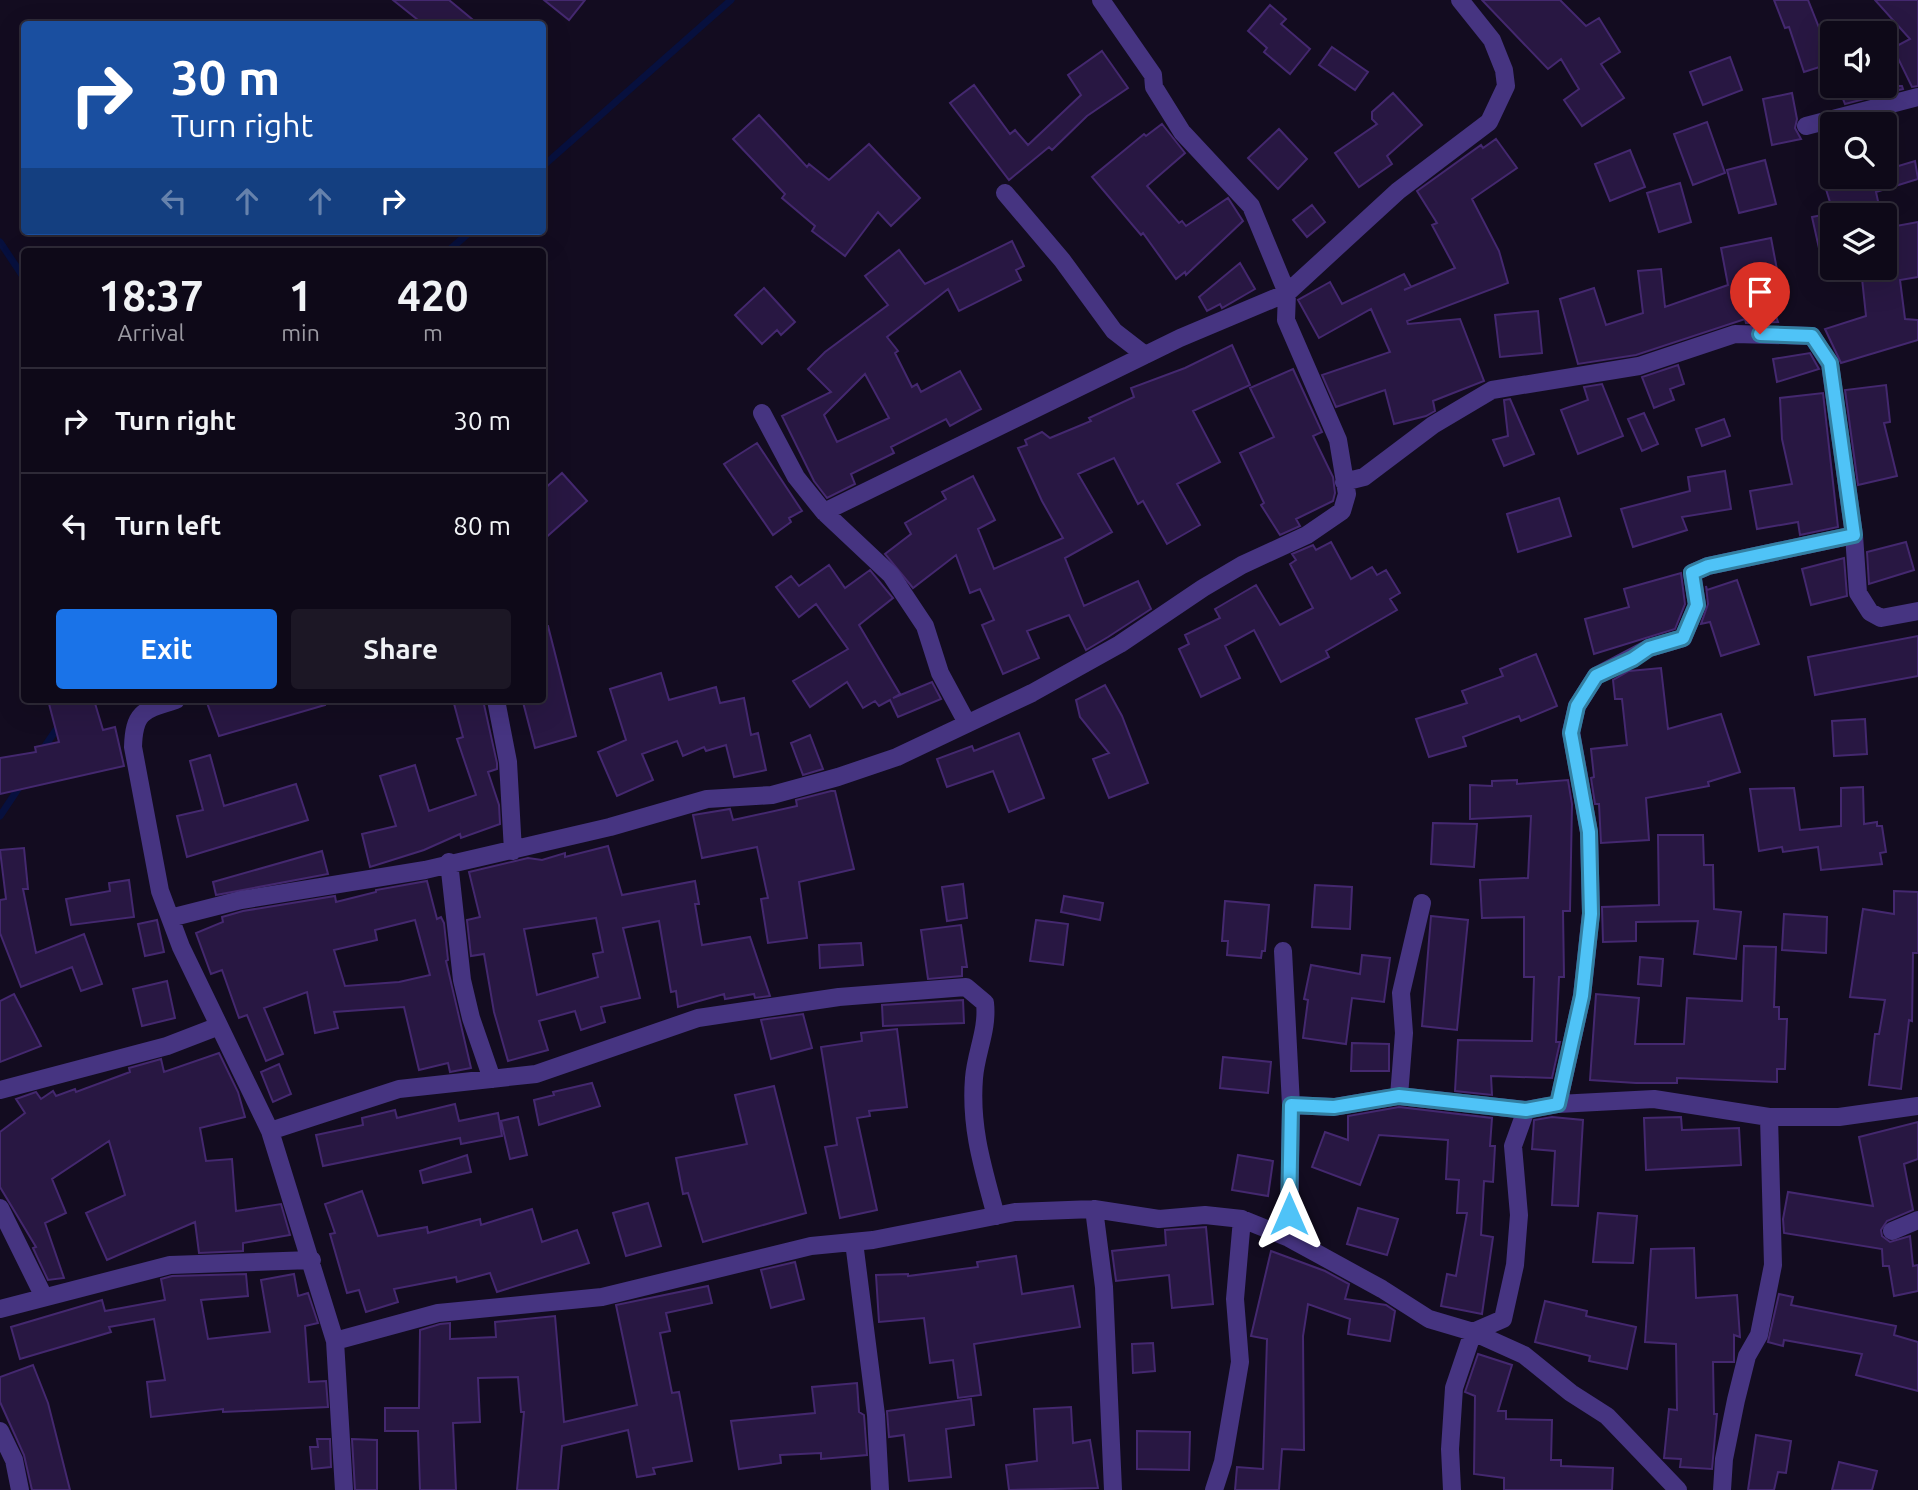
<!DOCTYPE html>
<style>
body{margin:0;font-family:Ubuntu,sans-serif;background:#1c1725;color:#f1f3f6;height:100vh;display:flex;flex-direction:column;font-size:26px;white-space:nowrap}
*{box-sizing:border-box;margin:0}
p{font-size:23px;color:#9b9aa2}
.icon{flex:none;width:38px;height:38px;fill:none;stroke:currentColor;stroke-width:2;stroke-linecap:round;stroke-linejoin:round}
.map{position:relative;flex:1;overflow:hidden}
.drawer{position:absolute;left:21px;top:248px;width:525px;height:455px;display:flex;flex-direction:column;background:#0e0918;border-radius:7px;box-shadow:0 7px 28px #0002,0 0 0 2px #2e2a37}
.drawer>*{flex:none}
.top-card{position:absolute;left:21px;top:21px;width:525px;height:214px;border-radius:7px;box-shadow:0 7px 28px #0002,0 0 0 2px #2e2a37;background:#1a4fa0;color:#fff;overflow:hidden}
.buttons{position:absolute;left:1820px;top:21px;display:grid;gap:14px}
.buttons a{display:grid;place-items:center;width:77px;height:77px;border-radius:7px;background:#0e0918;box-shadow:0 7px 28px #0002,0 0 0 2px #2e2a37;font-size:35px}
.pin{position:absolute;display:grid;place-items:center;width:60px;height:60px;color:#fff;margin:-72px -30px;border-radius:50% 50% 50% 0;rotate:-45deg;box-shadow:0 0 7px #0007}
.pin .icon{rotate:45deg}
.me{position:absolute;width:77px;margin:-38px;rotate:0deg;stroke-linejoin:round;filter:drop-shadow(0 0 5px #0008)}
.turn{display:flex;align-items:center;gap:24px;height:147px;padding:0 35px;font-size:32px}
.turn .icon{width:91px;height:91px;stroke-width:2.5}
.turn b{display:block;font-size:49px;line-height:60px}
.lanes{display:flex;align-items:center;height:66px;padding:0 35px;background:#0003;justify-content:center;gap:35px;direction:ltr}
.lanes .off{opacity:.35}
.eta{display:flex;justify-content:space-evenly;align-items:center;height:119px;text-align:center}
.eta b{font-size:42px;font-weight:600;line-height:49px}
.primary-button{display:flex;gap:14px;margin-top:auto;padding:14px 35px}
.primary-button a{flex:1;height:80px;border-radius:7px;background:#1a73e8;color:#fff;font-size:28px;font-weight:600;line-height:80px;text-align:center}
.primary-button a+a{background:#1c1725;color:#f1f3f6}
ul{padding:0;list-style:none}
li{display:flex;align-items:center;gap:21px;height:105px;padding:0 35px;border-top:2px solid #2e2a37}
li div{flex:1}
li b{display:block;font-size:26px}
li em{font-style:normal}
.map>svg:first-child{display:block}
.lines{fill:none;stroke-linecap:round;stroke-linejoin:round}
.stream{stroke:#07103e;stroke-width:7}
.building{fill:#281742;stroke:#44286f;stroke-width:2;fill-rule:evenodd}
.minor{stroke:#463481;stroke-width:18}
.route-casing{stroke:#337fa1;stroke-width:18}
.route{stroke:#4fc3f7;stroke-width:12}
</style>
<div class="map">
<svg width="1918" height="1490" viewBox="0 0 1918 1490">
<rect width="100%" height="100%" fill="#130c20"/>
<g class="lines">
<path class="stream" d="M542,167L731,0
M0,242L24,278
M447,252L471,231
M41,752L60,724
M0,816L22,783"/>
</g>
<path class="building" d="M393,0H449L478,24H423Z
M544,0H585L569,20Z
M1482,0H1560L1586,26L1599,18L1620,52L1601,64L1624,98L1582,126L1564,100L1579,89L1561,59L1548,69Z
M1774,0H1808L1820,30L1832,26V63L1804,72L1789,27L1785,28Z
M1875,0H1918V86L1912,87L1893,48L1910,39Z
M1270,5L1286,19L1281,24L1310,49L1290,74L1264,52L1267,48L1248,31Z
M1332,47L1368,72L1355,90L1319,65Z
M1102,51L1128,88L1087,116L1052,150L1049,147L1009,180L950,103L974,85L1010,134L1015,130L1028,145L1081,95L1068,75Z
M1730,57L1742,90L1703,105L1690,72Z
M1838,86H1902L1903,89L1845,104Z
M1393,93L1422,125L1387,156L1392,164L1359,187L1335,153L1377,124L1372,119V112Z
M1792,93L1797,119L1795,128L1801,139L1772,145L1763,99Z
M759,115L807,167L809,164L829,180L869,144L920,198L891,226L878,212L845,256L812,231L815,226L782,198L785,194L733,139Z
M1707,122L1725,173L1693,185L1674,134Z
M1162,124L1185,153L1147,186L1179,223L1182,221L1186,226L1228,198L1243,221L1186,275L1185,272L1176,279L1143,233L1141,235L1092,177L1144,134L1146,136Z
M1279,129L1307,159L1278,189L1248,158Z
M1496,139L1517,168L1472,199L1499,251L1508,283L1407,321L1408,324L1460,319L1484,381L1433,401L1435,411L1426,416L1394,424L1385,390L1336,407L1322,375L1390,352L1371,309L1319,338L1298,300L1330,282L1342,304L1404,274L1411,287L1404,290L1455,268L1432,225L1437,223L1417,191L1481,145L1483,148Z
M1630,150L1645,187L1610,201L1595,164Z
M1765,160L1776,204L1739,213L1727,170Z
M1915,161L1918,179L1876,192L1881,215H1834L1824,183L1843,177H1885V170Z
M1680,183L1691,222L1659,232L1647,193Z
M1312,205L1325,222L1307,237L1293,220Z
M1832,213V274L1825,275L1812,217Z
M1918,222V277L1900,280L1905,319L1918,320V340L1841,363L1825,329L1866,316L1861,269L1885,268V228Z
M1771,238L1778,275L1773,276L1781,308L1774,310L1778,322L1746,323L1745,319L1636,355L1578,364L1560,299L1594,288L1606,325L1643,313L1638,271L1661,269L1665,307L1728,285L1721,248Z
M1012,241L1024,266L1016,270L1021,280L959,311L948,289L887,337L898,351L895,353L912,387L917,384L921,392L960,371L981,409L950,426L946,419L891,447L894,453L851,474L855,484L827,498L814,481L782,416L831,392L808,369L825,352L888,305L865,276L899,250L925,284ZM865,374L889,418L837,442L824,415Z
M1240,263L1255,289L1222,308L1220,304L1207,311L1199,297Z
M764,288L795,322L781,335L777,330L762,344L735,315Z
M1538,311L1542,353L1500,357L1495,315Z
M1232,345L1250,385L1193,411L1220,462L1177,484L1200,525L1167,544L1143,501L1138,504L1114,458L1078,474L1112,532L1065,558L1084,606L1138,581L1151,609L1108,637L1086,650L1069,615L1027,631L1039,658L1003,674L982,625L994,620L980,589L970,593L956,555L913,588L885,554L911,534L905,523L946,499L942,492L973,476L995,520L978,529L994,569L1063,538L1042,501L1018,448L1027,445L1025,440L1042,432L1050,438L1091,421L1089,418L1134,397L1131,388L1185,368Z
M1810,353L1819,369L1777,382L1773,359Z
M1678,365L1684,384L1670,389L1674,400L1654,408L1642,377Z
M1293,369L1322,432L1313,436L1333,477L1335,493L1333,501L1296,519L1300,526L1280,535L1261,505L1264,503L1240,453L1274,437L1250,388Z
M1602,384L1623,436L1578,454L1561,410L1588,400L1584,387Z
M1886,385L1890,422L1884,423L1897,476L1858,485L1845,390Z
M1823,393L1838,527L1800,535L1798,522L1757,529L1750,491L1792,484L1782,439L1780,398Z
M1510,399L1534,454L1504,466L1493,440L1508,436L1504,400Z
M1644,413L1658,444L1642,451L1628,419Z
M1724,419L1730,436L1702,446L1696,429Z
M757,443L802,511L789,518L791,522L773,535L724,464Z
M1725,471L1731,509L1682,517L1687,530L1633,547L1621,509L1690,491L1688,477Z
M562,473L587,501L542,541V491Z
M1559,498L1571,536L1518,552L1507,514Z
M1331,542L1351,579L1372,567L1377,575L1386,570L1400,593L1390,599L1397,610L1326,651L1329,657L1281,682L1254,630L1225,646L1240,678L1201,697L1179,649L1189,644L1185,635L1220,618L1215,609L1256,585L1280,625L1313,608L1290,564L1296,560L1292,554L1313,545L1316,550Z
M1906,542L1914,570L1869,584L1867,552Z
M1844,558L1847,596L1811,605L1802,569Z
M829,565L845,588L870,570L893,598L859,625L900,694L893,698L932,682L941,699L898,717L890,700L879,706L875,701L863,708L847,682L810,707L793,681L848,649L816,604L799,617L776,587L791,576L799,586Z
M1681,573L1685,604L1675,629L1594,654L1585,619L1629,607L1624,589Z
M1737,580L1759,644L1721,656L1710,622L1701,624L1708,604L1706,586L1707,590Z
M542,626H548L576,736L535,748L523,702L542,700Z
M1918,636V676L1815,695L1808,657Z
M1536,654L1557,706L1521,721L1519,716L1463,737L1466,746L1429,757L1416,719L1467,703L1462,691L1503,676L1500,669Z
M1661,668L1668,729L1721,714L1740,772L1708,782L1709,786L1646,798L1649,840L1601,843L1599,804H1595L1591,778L1594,777L1591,749L1627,745L1622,699H1615L1613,680L1629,671Z
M661,673L669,700L716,687L720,703L744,698L751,735L758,733L766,770L734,777L726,745L706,751L704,747L683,756L677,741L642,754L653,780L617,796L598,752L626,740L610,689Z
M1105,685L1122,716L1148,783L1109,798L1093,759L1109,753L1080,717L1076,700Z
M48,700H94L103,730L115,727L124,766L0,794V758L36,752L35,747L59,742Z
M206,700H324L325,705L219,736Z
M453,700H483L497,763V769L488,772L499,805L500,824L461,838L460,834L424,850L370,867L362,834L396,826L380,776L415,765L429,811L476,795L457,739L463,737Z
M1865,719L1867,754L1834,756L1832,721Z
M1019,733L1044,798L1009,812L993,771L947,787L937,759L972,746L974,751Z
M810,735L823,769L803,775L791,743Z
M210,755L224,806L296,784L308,820L187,857L177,816L203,810L190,761Z
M1517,780V784L1568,780L1572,804L1570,911H1563L1564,977H1559L1556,1042H1560L1552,1078L1491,1076L1492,1095L1455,1091L1458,1040L1532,1041L1534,977H1524V917L1482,918L1480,880L1528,878L1531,816L1470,819V785L1492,786V781Z
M1863,787L1864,824L1877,822V826H1882L1886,852L1880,853L1882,864L1821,870L1818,847L1783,852L1782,847L1759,851L1750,789L1794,788L1800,830L1841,826V788Z
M831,791H835L854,869L799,882L807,938L768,943L761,899L768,898L757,847L702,858L693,815L730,809L733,820L797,806L796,800Z
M1433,823L1477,824L1474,867L1431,864Z
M1658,835H1703L1704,865H1713L1714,909L1741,912L1736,959L1694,954L1698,921L1636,922V941L1603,942L1602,907L1659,905Z
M608,846L622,895L695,881L699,904H695L702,945L750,937L770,996L755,998L754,994L725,999L724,994L678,1007L676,991L671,992L659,921L623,928L640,998L601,1007L605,1022L581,1030L575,1011L539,1021L548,1050L508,1061L494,1012L484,954L471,956L467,920L480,917L469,872L528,858L542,860L565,853V857ZM596,918L603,952L593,954L598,977L537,995L524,929Z
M24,848L28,889H23L36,953L84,934L102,984L81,991L72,967L21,987L0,933V900L6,899L0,850Z
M322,851L328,874L216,895L213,882Z
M129,880L134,917L71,925L66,899L110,891L109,883Z
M427,881L437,919L441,917L444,923L448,960L446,961L471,1068L450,1072L448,1063L419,1070L404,1007L334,1012L338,1028L315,1033L307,992L264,1008L283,1054L266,1061L247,1015L239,1018L222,970L211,974L196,933L223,922L222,917L243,911L335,896L336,902L376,892V890ZM415,920L430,975L399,982L345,986L334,950L377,940L375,930Z
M963,884L967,918L947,921L942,887Z
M1315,885L1352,887L1350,929L1312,927Z
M1894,891L1918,892V953H1913L1912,1021L1909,1020L1901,1089L1869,1085L1875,1034H1879L1885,1000L1850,997L1863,909L1894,914Z
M1064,896L1103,903L1100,920L1061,912Z
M1225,901L1269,905L1265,951H1262L1261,958L1227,955L1228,941H1222Z
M1784,914L1827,917L1826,953L1782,950Z
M1431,916L1468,920L1457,1030L1422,1026Z
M157,920L164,952L145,956L138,924Z
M1036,920L1068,924L1063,965L1030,961Z
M961,925L967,967H962V976L928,979L921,930Z
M861,943L863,965L820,968L819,945Z
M1744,946L1776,947L1774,1007H1779V1019H1787L1785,1069H1777V1082L1677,1078V1083H1636L1590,1080L1596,994L1639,998L1635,1044H1684L1687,998L1742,1001Z
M1362,955L1390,958L1384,1002L1352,998L1346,1044L1303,1038L1308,1000L1304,999L1311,965L1360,974Z
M1640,957L1663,959L1661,986L1638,984Z
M167,981L175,1018L142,1026L133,989Z
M14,994L41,1046L0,1062V1001Z
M963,1000L964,1023L883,1026L882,1005Z
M803,1014L812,1048L771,1059L761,1020Z
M897,1029L907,1107L869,1111L870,1116L857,1118L877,1210L840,1218L825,1147L837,1145L821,1047L862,1041L861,1033Z
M1352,1043L1389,1044V1071H1351Z
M219,1053L238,1092L245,1117L200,1128L206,1161L232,1159L236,1211L281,1204L290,1235L243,1243V1251L199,1253L195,1222L107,1260L86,1213L125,1195L109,1141L52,1179L66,1213L45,1223L64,1278L48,1280L33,1248L36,1247L0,1187V1132L25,1113L16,1099L36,1092L41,1099L53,1091L56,1096L75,1089L76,1092L130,1072L129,1068L161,1059L164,1072Z
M1223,1057L1271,1062L1268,1093L1220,1088Z
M279,1064L291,1094L273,1102L261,1072Z
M592,1083L600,1106L539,1125L534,1100L554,1095L553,1092Z
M774,1086L806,1213L703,1242L688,1193L683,1194L676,1158L747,1144L735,1095Z
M455,1104L459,1121L498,1113L502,1136L461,1144L460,1138L323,1166L316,1135L363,1125L362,1118L395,1110L397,1118Z
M1399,1107L1492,1118L1490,1146H1495L1493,1182L1484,1181L1481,1235L1493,1237L1482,1314L1441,1306L1447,1274L1456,1276L1467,1213H1457L1459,1180L1446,1179L1448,1140L1379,1135L1360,1185L1312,1167L1325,1132L1348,1140V1116Z
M518,1117L527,1155L510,1159L501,1121Z
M1552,1117L1583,1120L1578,1206L1552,1205L1555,1151L1532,1149L1534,1120Z
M1681,1117L1682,1130L1739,1128L1741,1165L1646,1170L1644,1118Z
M1918,1122V1159L1904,1164L1913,1210L1887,1221L1881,1230L1882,1236L1890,1242L1910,1236L1913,1266L1918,1265V1291L1894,1296L1889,1266H1883L1882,1249L1784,1233L1783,1219L1788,1192L1873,1206L1859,1137Z
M467,1155L471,1172L423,1183L420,1171Z
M1238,1155L1273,1161L1268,1196L1232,1190Z
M362,1191L378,1236L427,1227L428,1233L480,1219L481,1225L532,1209L542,1242L577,1230L589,1263L497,1292L490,1273L457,1282L456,1277L394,1289L398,1302L366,1312L359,1290L347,1293L330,1234L335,1233L325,1204Z
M648,1203L661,1246L626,1256L613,1213Z
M1358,1208L1398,1219L1387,1255L1347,1244Z
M1598,1213L1637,1216L1633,1263L1593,1262Z
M1206,1227L1213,1304L1172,1308L1169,1275L1116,1281L1112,1251L1166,1245L1165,1230Z
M1694,1248L1696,1298L1737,1295L1740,1337L1734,1335V1362H1713L1714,1414H1717L1712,1469L1680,1467L1681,1459L1664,1458L1669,1409L1677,1410L1676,1344L1645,1342L1651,1249Z
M1271,1251L1325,1271L1349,1284L1345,1299L1386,1305L1395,1311L1390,1341L1348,1334L1350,1319L1308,1304L1303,1336L1304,1450L1282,1449L1279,1490H1235L1237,1467L1263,1469L1267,1339L1251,1336Z
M1016,1256L1022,1294L1073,1286L1080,1327L974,1344L981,1395L958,1398L953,1360L930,1363L924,1318L879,1322L876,1275L908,1274V1276L978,1267L977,1262Z
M795,1262L804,1299L771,1308L761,1270Z
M246,1274L248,1296L201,1300L208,1339L270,1332L261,1280L294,1274L298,1296L308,1293L318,1323L305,1326L309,1382L326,1381L328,1407L223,1412V1409L151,1417L147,1382L165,1380L154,1319L109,1327L111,1332L20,1359L11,1327L102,1300L105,1311L165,1300L161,1279L172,1276Z
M708,1286L712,1303L666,1313L670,1331L660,1333L672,1393L679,1392L692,1461L653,1468L655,1474L637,1477L628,1430L562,1446L558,1490H517L524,1412H521L518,1377L478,1378L480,1422L453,1423L456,1490H420L418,1431H385V1408H419L420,1330L440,1324L450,1323V1339L496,1337L495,1322L555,1316L564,1422L637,1405L616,1305Z
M1779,1294L1793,1297L1791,1305L1896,1326L1894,1335L1918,1342V1391L1856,1375L1862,1354L1784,1340L1783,1346L1768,1342Z
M1545,1301L1587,1311L1586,1316L1636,1327L1627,1369L1589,1361L1590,1356L1535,1342Z
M1153,1343L1155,1371L1133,1373L1132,1344Z
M1478,1354L1512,1365L1498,1411H1506V1419L1552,1420L1551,1460H1561V1466L1613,1468L1612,1490H1504V1478L1474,1474L1475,1396L1465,1392Z
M33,1365L48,1403L70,1490H32L24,1455L0,1402V1377Z
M857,1383L859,1412L864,1415L867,1455L821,1459V1453L780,1455L781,1463L739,1469L731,1421L815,1413L812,1387Z
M971,1399L974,1425L946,1429L951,1477L909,1481L904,1435L889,1437L887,1411Z
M1071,1407L1073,1443L1090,1440L1098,1488L1009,1490L1006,1465L1037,1461L1034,1409Z
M1137,1431L1190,1432L1189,1470L1137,1469Z
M1756,1435L1791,1441L1786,1473L1778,1472L1774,1490H1748Z
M317,1439H330L331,1467L312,1469L310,1447H318Z
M352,1439L377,1440V1490H355Z
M1839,1462L1877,1471L1872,1490H1832Z"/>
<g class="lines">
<path class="minor" d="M1806,126L1918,97
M1005,193L1062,260L1114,331L1145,355
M762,413L796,477L824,512L891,575L925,626L940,673L967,723
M1344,482L1364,477L1433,425L1492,390L1639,366L1735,334L1812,336L1830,364L1854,535L1858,593L1870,612L1881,618L1918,611
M824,512L1180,338L1287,293L1398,191L1489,122L1506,86L1504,70L1492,40L1460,0
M176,700C144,710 134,711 133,747L160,891L181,947L270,1131L335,1341L344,1490
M496,700L508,762L513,851
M449,862L462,980L471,1018L492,1079
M170,918L241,900L425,870L610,827L707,799L772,795L838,777L897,757L1032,693L1120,644L1203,588L1242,565L1307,535L1342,511L1347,494L1338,440L1286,320L1287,293L1251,206L1182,132L1154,87L1153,75L1101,0
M1283,951L1291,1105L1289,1238
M0,1090L167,1046L219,1026
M1399,1096L1404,1033L1401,993L1422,903
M1558,1104L1582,996L1591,913L1589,832L1571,732L1577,706L1596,676L1649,648L1683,638L1697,605L1692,573L1708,566L1854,535
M1291,1105L1334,1107L1399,1096L1526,1110L1558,1104L1654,1099L1769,1117H1839L1918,1106
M270,1131L399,1089L536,1074L698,1018L839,997L966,987L985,1003C988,1030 976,1052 974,1078C970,1128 983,1168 996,1216
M0,1208L44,1297
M1094,1209L1104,1287L1113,1490
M1892,1231L1918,1220
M854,1242L876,1415L880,1490
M0,1309L170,1265L312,1260
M335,1341L438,1313L602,1297L811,1246L873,1240L1015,1212L1094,1209L1159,1219L1205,1215L1242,1219L1289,1238L1382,1289L1429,1319L1473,1332L1524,1355L1571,1393L1607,1416L1678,1490
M0,1431L14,1460L20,1490
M1214,1490L1223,1462L1240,1362L1235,1299L1242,1219
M1452,1490L1450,1449L1454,1388L1473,1332L1503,1319L1515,1265L1519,1215L1513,1146L1526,1110
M1722,1490L1724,1459L1736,1400L1747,1356L1759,1335L1773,1265L1769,1117"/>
</g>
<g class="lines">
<g class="route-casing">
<path id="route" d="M1289,1214L1291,1105L1334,1107L1399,1096L1526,1110L1558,1104L1582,996L1591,914L1589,832L1571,733L1577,706L1596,676L1633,659L1649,648L1683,638L1697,605L1692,573L1708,566L1854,535L1830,363L1812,336L1760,334"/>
</g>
<use href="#route" class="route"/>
</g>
</svg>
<div class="buttons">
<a><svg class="icon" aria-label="sound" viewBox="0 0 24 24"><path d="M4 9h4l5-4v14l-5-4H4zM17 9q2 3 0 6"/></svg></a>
<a><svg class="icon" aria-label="search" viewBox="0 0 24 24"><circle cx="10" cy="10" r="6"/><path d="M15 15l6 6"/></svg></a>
<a><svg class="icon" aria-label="layers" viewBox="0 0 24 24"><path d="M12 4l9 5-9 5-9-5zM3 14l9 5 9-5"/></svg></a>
</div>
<div class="pin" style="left:1760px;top:334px;background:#d93025"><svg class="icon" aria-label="arrive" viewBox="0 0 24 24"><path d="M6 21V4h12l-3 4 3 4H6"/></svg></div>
<svg class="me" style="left:1289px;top:1214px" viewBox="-20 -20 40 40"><path d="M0-17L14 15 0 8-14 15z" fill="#4fc3f7" stroke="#fff" stroke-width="4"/></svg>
<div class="top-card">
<div class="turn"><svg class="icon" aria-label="right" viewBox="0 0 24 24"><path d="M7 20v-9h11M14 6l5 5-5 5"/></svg><div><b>30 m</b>Turn right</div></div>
<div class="lanes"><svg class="icon off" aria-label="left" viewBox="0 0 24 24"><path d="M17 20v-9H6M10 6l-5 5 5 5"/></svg><svg class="icon off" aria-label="ahead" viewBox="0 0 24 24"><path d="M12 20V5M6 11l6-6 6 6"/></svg><svg class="icon off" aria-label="ahead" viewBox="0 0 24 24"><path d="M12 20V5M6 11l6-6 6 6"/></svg><svg class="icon" aria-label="right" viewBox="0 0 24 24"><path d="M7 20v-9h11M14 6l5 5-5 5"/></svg></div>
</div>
<section class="drawer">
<div class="eta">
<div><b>18:37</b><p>Arrival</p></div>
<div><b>1</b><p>min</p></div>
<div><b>420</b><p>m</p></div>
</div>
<ul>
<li><svg class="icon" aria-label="right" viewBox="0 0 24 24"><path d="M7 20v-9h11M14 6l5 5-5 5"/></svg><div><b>Turn right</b></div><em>30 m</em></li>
<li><svg class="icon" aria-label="left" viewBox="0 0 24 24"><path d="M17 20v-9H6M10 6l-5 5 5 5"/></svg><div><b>Turn left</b></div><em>80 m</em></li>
</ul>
<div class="primary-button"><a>Exit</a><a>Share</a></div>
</section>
</div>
